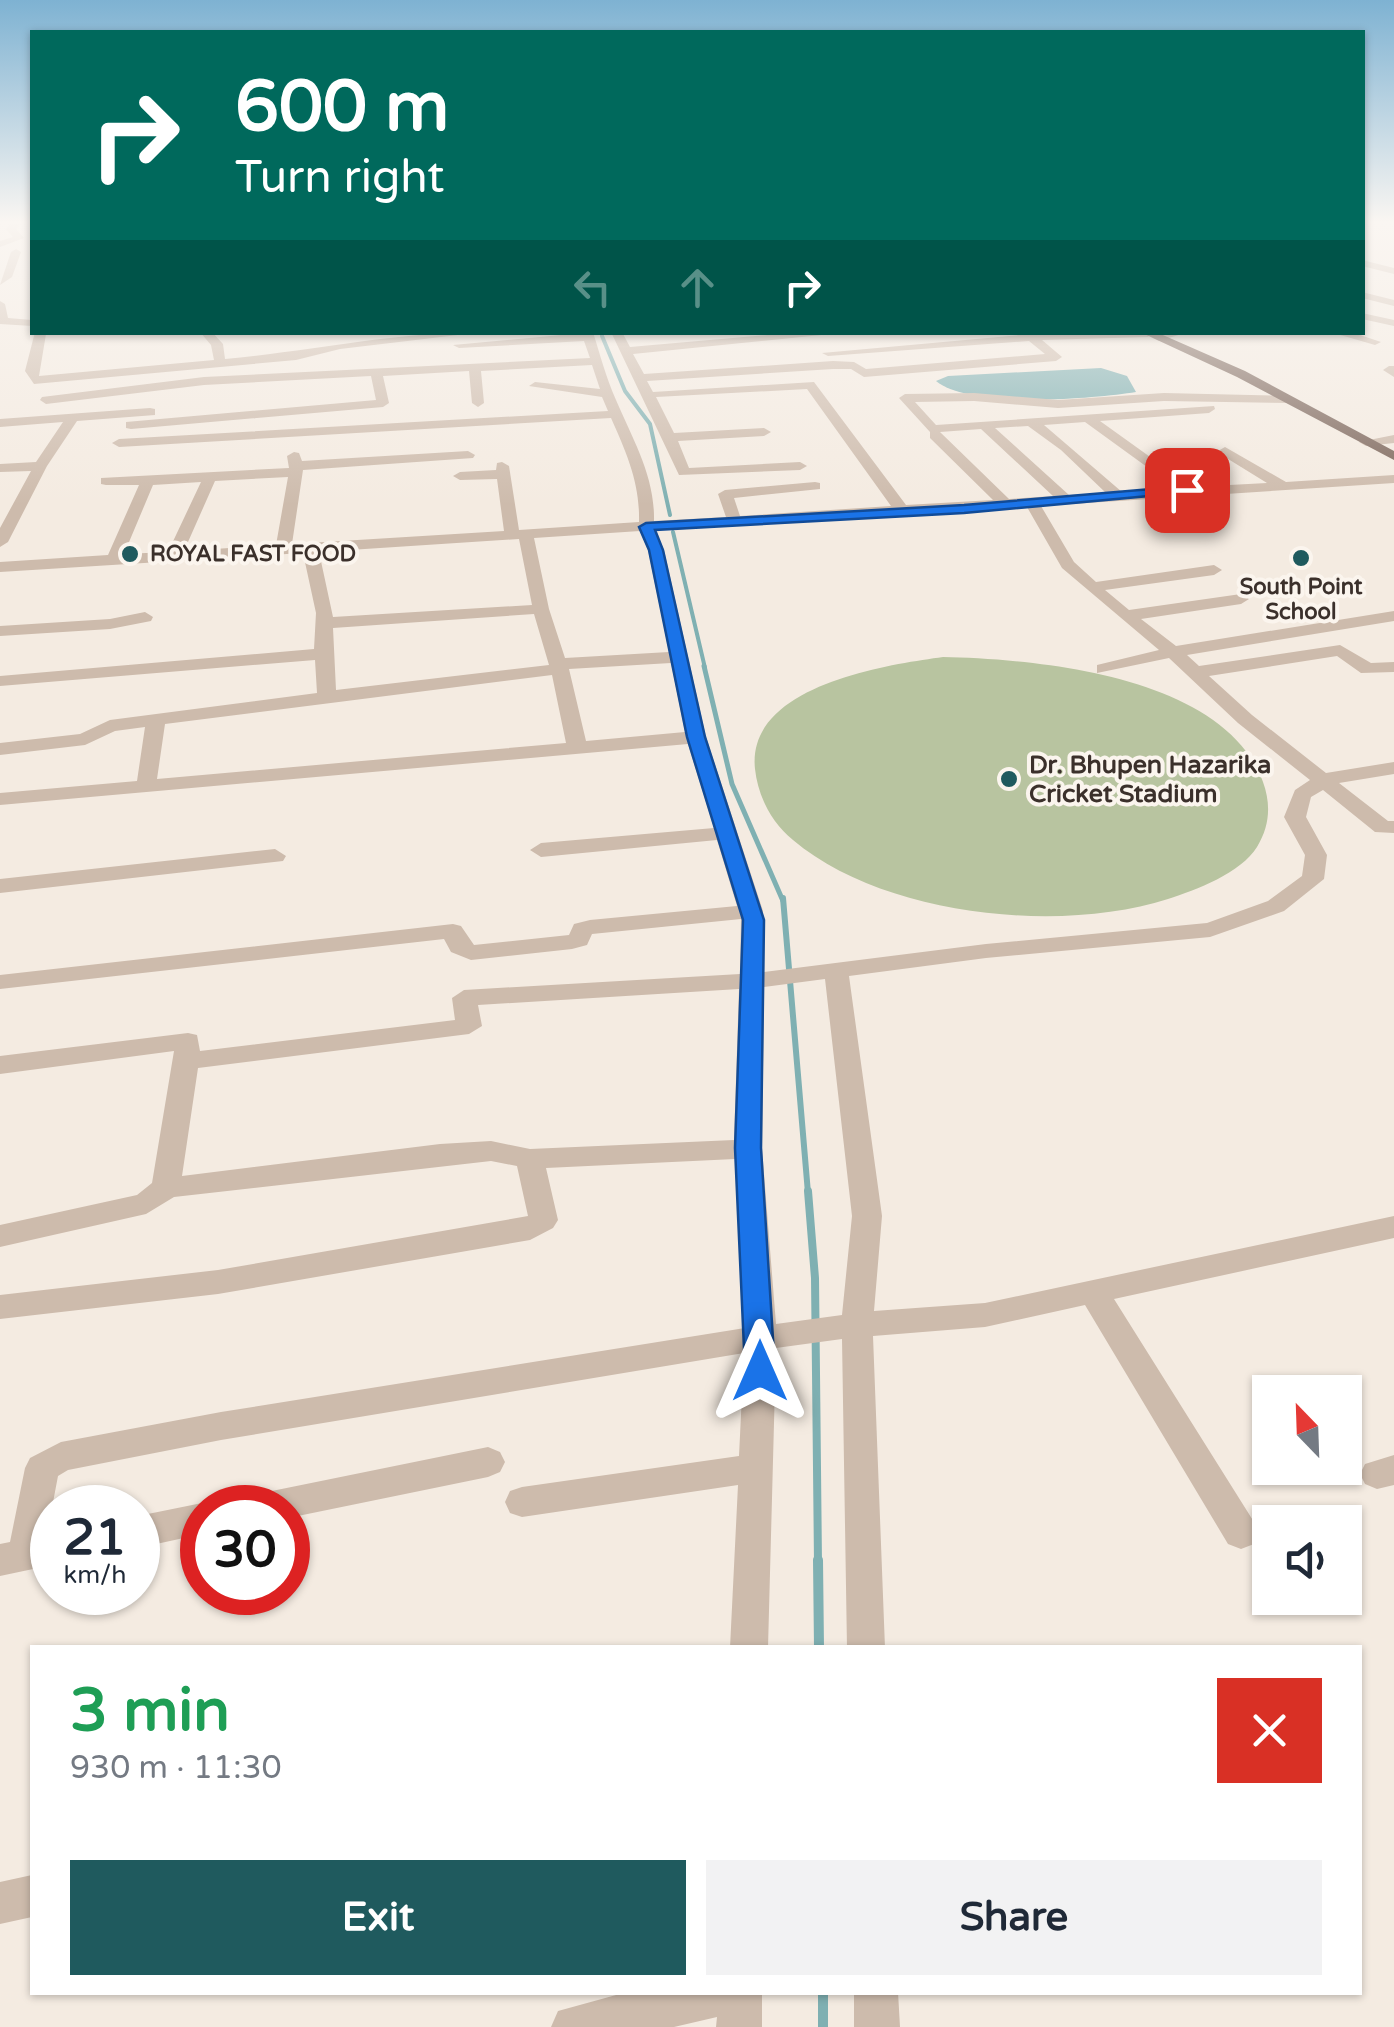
<!DOCTYPE html>
<meta charset="utf-8">
<style>
body{margin:0;font-family:"Varela Round",sans-serif;background:#f2f2f3;color:#1f2937;height:100vh;display:flex;flex-direction:column;font-size:38px;white-space:nowrap}
*{box-sizing:border-box;margin:0}
p{font-size:32px;color:#747a83}
.icon{flex:none;width:55px;height:55px;fill:none;stroke:currentColor;stroke-width:2;stroke-linecap:round;stroke-linejoin:round}
.map{position:relative;flex:1;overflow:hidden}
.panel{position:absolute;left:30px;top:1645px;width:1332px;height:350px;display:flex;flex-direction:column;background:#fff;border-radius:0px;box-shadow:0 2px 8px #0004}
.panel>*{flex:none}
.hud{position:absolute;left:30px;top:30px;width:1335px;height:305px;border-radius:0px;box-shadow:0 2px 8px #0004;background:#00695c;color:#fff;overflow:hidden}
.needle{width:65px;rotate:337deg}
.buttons{position:absolute;left:1252px;top:1375px;display:grid;gap:20px}
.buttons a{display:grid;place-items:center;width:110px;height:110px;border-radius:0px;background:#fff;box-shadow:0 2px 8px #0004;font-size:50px}
.speed{position:absolute;left:30px;top:1485px;display:flex;gap:20px;font-size:50px;font-weight:700;text-align:center}
.speed>*{display:grid;place-content:center;width:130px;height:130px;border-radius:50%;background:#fff;box-shadow:0 2px 8px #0004;line-height:1}
.speed small{font-size:25px;font-weight:400}
.speed .limit{border:15px solid #d22;background:#fff;color:#111}
.pin{position:absolute;display:grid;place-items:center;width:85px;height:85px;color:#fff;margin:-42px;border-radius:20px;box-shadow:0 5px 15px #0006}
.me{position:absolute;width:110px;margin:-55px;rotate:0deg;stroke-linejoin:round;filter:drop-shadow(0 0 8px #0008)}
.turn{display:flex;align-items:center;gap:35px;height:210px;padding:0 40px;font-size:45px}
.turn .icon{width:130px;height:130px;stroke-width:2.5}
.turn b{display:block;font-size:70px;line-height:85px}
.lanes{display:flex;align-items:center;height:95px;padding:0 40px;background:#0003;justify-content:center;gap:50px;direction:ltr}
.lanes .off{opacity:.35}
.round{display:grid;place-items:center;flex:none;width:105px;height:105px;border-radius:0px;background:#f2f2f3}
.overview{display:flex;align-items:center;justify-content:space-between;height:170px;padding:0 40px}
h1{font-size:60px;font-weight:700;line-height:75px;color:#1e9e55}
.primary-button{display:flex;gap:20px;margin-top:auto;padding:20px 40px}
.primary-button a{flex:1;height:115px;border-radius:0px;background:#1f5a5e;color:#fff;font-size:40px;font-weight:700;line-height:115px;text-align:center}
.primary-button a+a{background:#f2f2f3;color:#1f2937}
.map>svg:first-child{display:block}
.green{fill:#b8c4a0}
.water{fill:#7fb0b2}
.lines{fill:none;stroke-linecap:round;stroke-linejoin:round}
.stream-far5{stroke:#7fb0b2;stroke-width:2.5}
.stream-far4{stroke:#7fb0b2;stroke-width:4}
.stream-far3{stroke:#7fb0b2;stroke-width:5}
.stream-far2{stroke:#7fb0b2;stroke-width:6}
.stream-far1{stroke:#7fb0b2;stroke-width:8}
.stream{stroke:#7fb0b2;stroke-width:10}
.minor{fill:#cdbbac;fill-rule:evenodd}
.major{fill:#7d675c;fill-rule:evenodd}
.route{fill:#1a73e8;stroke:#114b97;stroke-width:2.5}
.poi-dot{fill:#1f5a5e;stroke:#fbf5ee;stroke-width:4}
.labels{text-anchor:middle;dominant-baseline:central;stroke-width:8;stroke-linejoin:round;paint-order:stroke}
.far-poi-label{font-size:22px;font-weight:bold;fill:#3b302b;stroke:#fbf5ee;text-anchor:start}
.poi-label{font-size:25px;font-weight:bold;fill:#3b302b;stroke:#fbf5ee;text-anchor:start}
</style>
<div class="map">
<svg width="1394" height="2027" viewBox="0 0 1394 2027">
<rect width="100%" height="100%" fill="#f4ebe1"/>
<path class="green" d="M943,657C1039,659 1225,676 1263,782C1271,804 1270,826 1257,847C1241,873 1196,890 1168,899C1059,934 883,916 793,840C771,822 758,796 755,769C746,686 885,665 943,657Z"/>
<path class="water" d="M1101,368L1127,376L1136,392C1092,399 970,409 936,381L948,376Z"/>
<g class="lines">
<path class="stream-far5" d="M601,332L603,338"/>
<path class="stream-far4" d="M602,336L625,391L650,424L670,515
M673,532L705,668"/>
<path class="stream-far3" d="M704,666L732,784L783,901"/>
<path class="stream-far2" d="M783,898L808,1193"/>
<path class="stream-far1" d="M808,1191L815,1278L818,1563"/>
<path class="stream" d="M818,1560L819,1648
M823,1992V2027"/>
<path class="minor" d="M14,221H23L16,229L24,238L0,247V241L13,237L6,229Z
M16,249L21,252L12,277L0,285L11,252Z
M1362,260L1394,268V274L1362,266Z
M1362,292L1394,300V306L1362,298Z
M0,301L5,304L8,318L32,320V326L0,324Z
M1362,313L1394,320V326L1362,319Z
M200,332H212L223,344L225,359C312,351 396,332 483,332L340,349L296,360L34,384L25,371L35,332L46,334L39,376L214,360L211,345Z
M593,332C600,355 606,377 616,400C633,440 655,476 654,521L726,517L718,494L725,490L815,482L820,483V489L734,498L740,516L891,506L807,389L656,397L674,433L764,428L771,432L764,436L678,441L689,468L800,462L807,466L800,470L679,475L611,332H622L630,347L801,332H851L633,354L644,374L833,361L854,362L866,369L1045,354L1029,341L828,356L822,353L1031,334L1153,332L1148,337L1042,340L1062,357L1056,361L864,377L851,369H833L647,381L653,392L814,382L906,505L993,500L930,438V432L899,398L905,394L974,393L1058,400L1164,393L1289,396L1295,400L1293,403L1164,401L1058,408L974,401L915,402L936,425L1214,406L1215,409L1209,413L1100,421L1192,487L1267,483L1220,454L1218,451L1225,447L1286,482L1394,475V483L1041,506L1074,562L1096,582L1214,565L1222,570L1214,575L1105,590L1129,610L1241,594L1249,599L1241,604L1141,619L1176,646L1394,611V621L1187,655L1199,666L1340,645L1371,663L1394,662V672L1361,673L1337,656L1209,676L1252,715L1326,773L1394,762V774L1339,783L1388,821H1394V833L1375,832L1323,790L1311,797L1306,817L1327,855L1324,879L1284,911L1210,937L986,958L849,976L882,1216L874,1311L985,1303L1394,1216V1238L1114,1299L1254,1522L1259,1533L1254,1544L1241,1549L1228,1544L1085,1305L985,1327L873,1336L885,1648H847L842,1339L776,1348L768,1648H730L738,1485L522,1517L510,1513L505,1502L510,1491L522,1487L739,1456L744,1353L221,1440L68,1470L58,1476L47,1534L52,1533V1565L0,1576V1544L10,1542L25,1468L30,1458L61,1442L221,1412L745,1328L735,1159L546,1168L558,1220L553,1228L530,1240L218,1294L0,1319V1295L218,1270L528,1216L517,1166L491,1161L174,1197L146,1214L0,1247V1225L137,1195L152,1183L174,1051L0,1074V1056L188,1033L197,1035L200,1051L455,1020L452,998L464,990L740,974L741,919L592,934L587,945L572,949L471,960L451,952L444,939L0,989V975L453,924L461,926L474,945L569,935L574,924L590,920L737,906L717,840L541,857L530,850L541,843L714,828L688,744L0,805V793L137,781L145,727L115,731L85,745L0,755V743L80,734L110,720L317,693L315,660L0,686V676L314,649L316,613L303,553L0,572V562L108,555L139,485H106L101,484V478L289,468L287,456L294,452L299,453L302,461L468,451L475,455L473,458L303,470L292,544L504,531L497,479L460,480L453,476L460,472L496,470L497,463L502,462L509,466L519,530L639,522C640,483 627,454 611,418L119,447L112,443L119,439L608,411L602,397L529,386L535,382L600,389L592,365L481,371L484,403L478,407L472,403L469,371L383,376L389,403L383,407L131,429L126,428V422L376,400L371,376L204,385L46,404L40,400L42,397L204,377L590,358L584,341L459,348L453,345ZM1085,422L1176,488L1122,492L1044,425ZM1028,426L1061,450L1106,493L1069,495L995,428ZM981,429L1053,496L1009,499L940,432ZM288,477L276,545L184,551L215,481ZM201,482L168,552L124,554L153,485ZM1027,507L1062,568L1159,650L1097,665V673L1169,658L1238,723L1310,780L1295,790L1284,817L1305,855L1302,876L1268,901L1207,923L986,944L764,972L763,911L706,737L664,550L655,530ZM640,531L648,550L669,652L565,658L549,609L534,538ZM519,539L532,605L333,617L319,552ZM534,614L549,665L336,690L333,628ZM671,663L685,732L586,741L569,669ZM552,675L566,743L157,779L165,724ZM825,979L852,1216L842,1315L776,1324L762,1149L764,987ZM739,989L734,1140L530,1149L491,1141L440,1144L182,1176L198,1068L469,1034L482,1026L478,1005Z
M1167,332H1188L1159,341L1153,338Z
M1330,332H1351L1381,342L1375,345Z
M1389,366H1394V377L1383,370Z
M150,408L155,409V415L77,421L47,466L8,542L0,547V528L31,471L0,472V464L36,462L63,422L0,427V419Z
M1394,435V443L1366,446L1359,442Z
M145,612L153,617L151,621L110,629L0,636V626L110,619Z
M275,849L286,856L283,861L0,893V879Z
M488,1447L500,1452L505,1462L500,1472L488,1477L288,1518V1508H245L250,1497L262,1493Z
M1394,1455V1485L1377,1489L1365,1484L1360,1474L1365,1464Z
M202,1503L213,1508H202V1534L138,1548V1516Z
M32,1875V1917L0,1924V1882Z
M627,1992H762V2027H716L717,2017L674,2027H551L558,2011Z
M854,1992H898L900,2027H854Z"/>
<path class="major" d="M1140,332H1156L1245,371L1394,451V460L1237,377Z"/>
</g>
<linearGradient id="sky" x2="0" y2="1"><stop stop-color="#7eb2d2"/><stop offset="0.44" stop-color="#faf6f2"/><stop offset="1" stop-color="#faf6f2" stop-opacity="0"/></linearGradient>
<rect width="1394" height="505" fill="url(#sky)"/>
<path class="route" d="M1187,486L1192,487V492L964,513L655,530L663,550L705,737L764,920L761,1148L775,1371L770,1379L760,1383L750,1379L745,1371L735,1148L743,920L687,737L649,550L639,527L646,523L964,505Z"/>
<g class="poi-dot">
<circle cx="130" cy="554" r="10"/>
<circle cx="1301" cy="558" r="10"/>
<circle cx="1009" cy="779" r="10"/>
</g>
<g class="labels">
<g class="far-poi-label">
<text x="150" y="554">ROYAL FAST FOOD</text>
<text x="1301" y="587" text-anchor="middle">South Point<tspan x="1301" dy="25">School</tspan></text>
</g>
<g class="poi-label">
<text x="1029" y="765">Dr. Bhupen Hazarika<tspan x="1029" dy="29">Cricket Stadium</tspan></text>
</g>
</g>
</svg>
<div class="buttons">
<a><svg class="needle" viewBox="-14 -14 28 28"><path d="M0-13l5 13h-10z" fill="#e53935"/><path d="M0 13l5-13h-10z" fill="#747a83"/></svg></a>
<a><svg class="icon" aria-label="sound" viewBox="0 0 24 24"><path d="M4 9h4l5-4v14l-5-4H4zM17 9q2 3 0 6"/></svg></a>
</div>
<div class="speed"><div>21<small>km/h</small></div><div class="limit">30</div></div>
<div class="pin" style="left:1187px;top:490px;background:#d93025"><svg class="icon" aria-label="arrive" viewBox="0 0 24 24"><path d="M6 21V4h12l-3 4 3 4H6"/></svg></div>
<svg class="me" style="left:760px;top:1371px" viewBox="-20 -20 40 40"><path d="M0-17L14 15 0 8-14 15z" fill="#1a73e8" stroke="#fff" stroke-width="4"/></svg>
<div class="hud">
<div class="turn"><svg class="icon" aria-label="right" viewBox="0 0 24 24"><path d="M7 20v-9h11M14 6l5 5-5 5"/></svg><div><b>600 m</b>Turn right</div></div>
<div class="lanes"><svg class="icon off" aria-label="left" viewBox="0 0 24 24"><path d="M17 20v-9H6M10 6l-5 5 5 5"/></svg><svg class="icon off" aria-label="ahead" viewBox="0 0 24 24"><path d="M12 20V5M6 11l6-6 6 6"/></svg><svg class="icon" aria-label="right" viewBox="0 0 24 24"><path d="M7 20v-9h11M14 6l5 5-5 5"/></svg></div>
</div>
<section class="panel">
<div class="overview"><div><h1>3 min</h1><p>930 m · 11:30</p></div><a class="round" style="background:#d93025;color:#fff"><svg class="icon" aria-label="close" viewBox="0 0 24 24"><path d="M6 6l12 12M18 6L6 18"/></svg></a></div>
<div class="primary-button"><a>Exit</a><a>Share</a></div>
</section>
</div>
